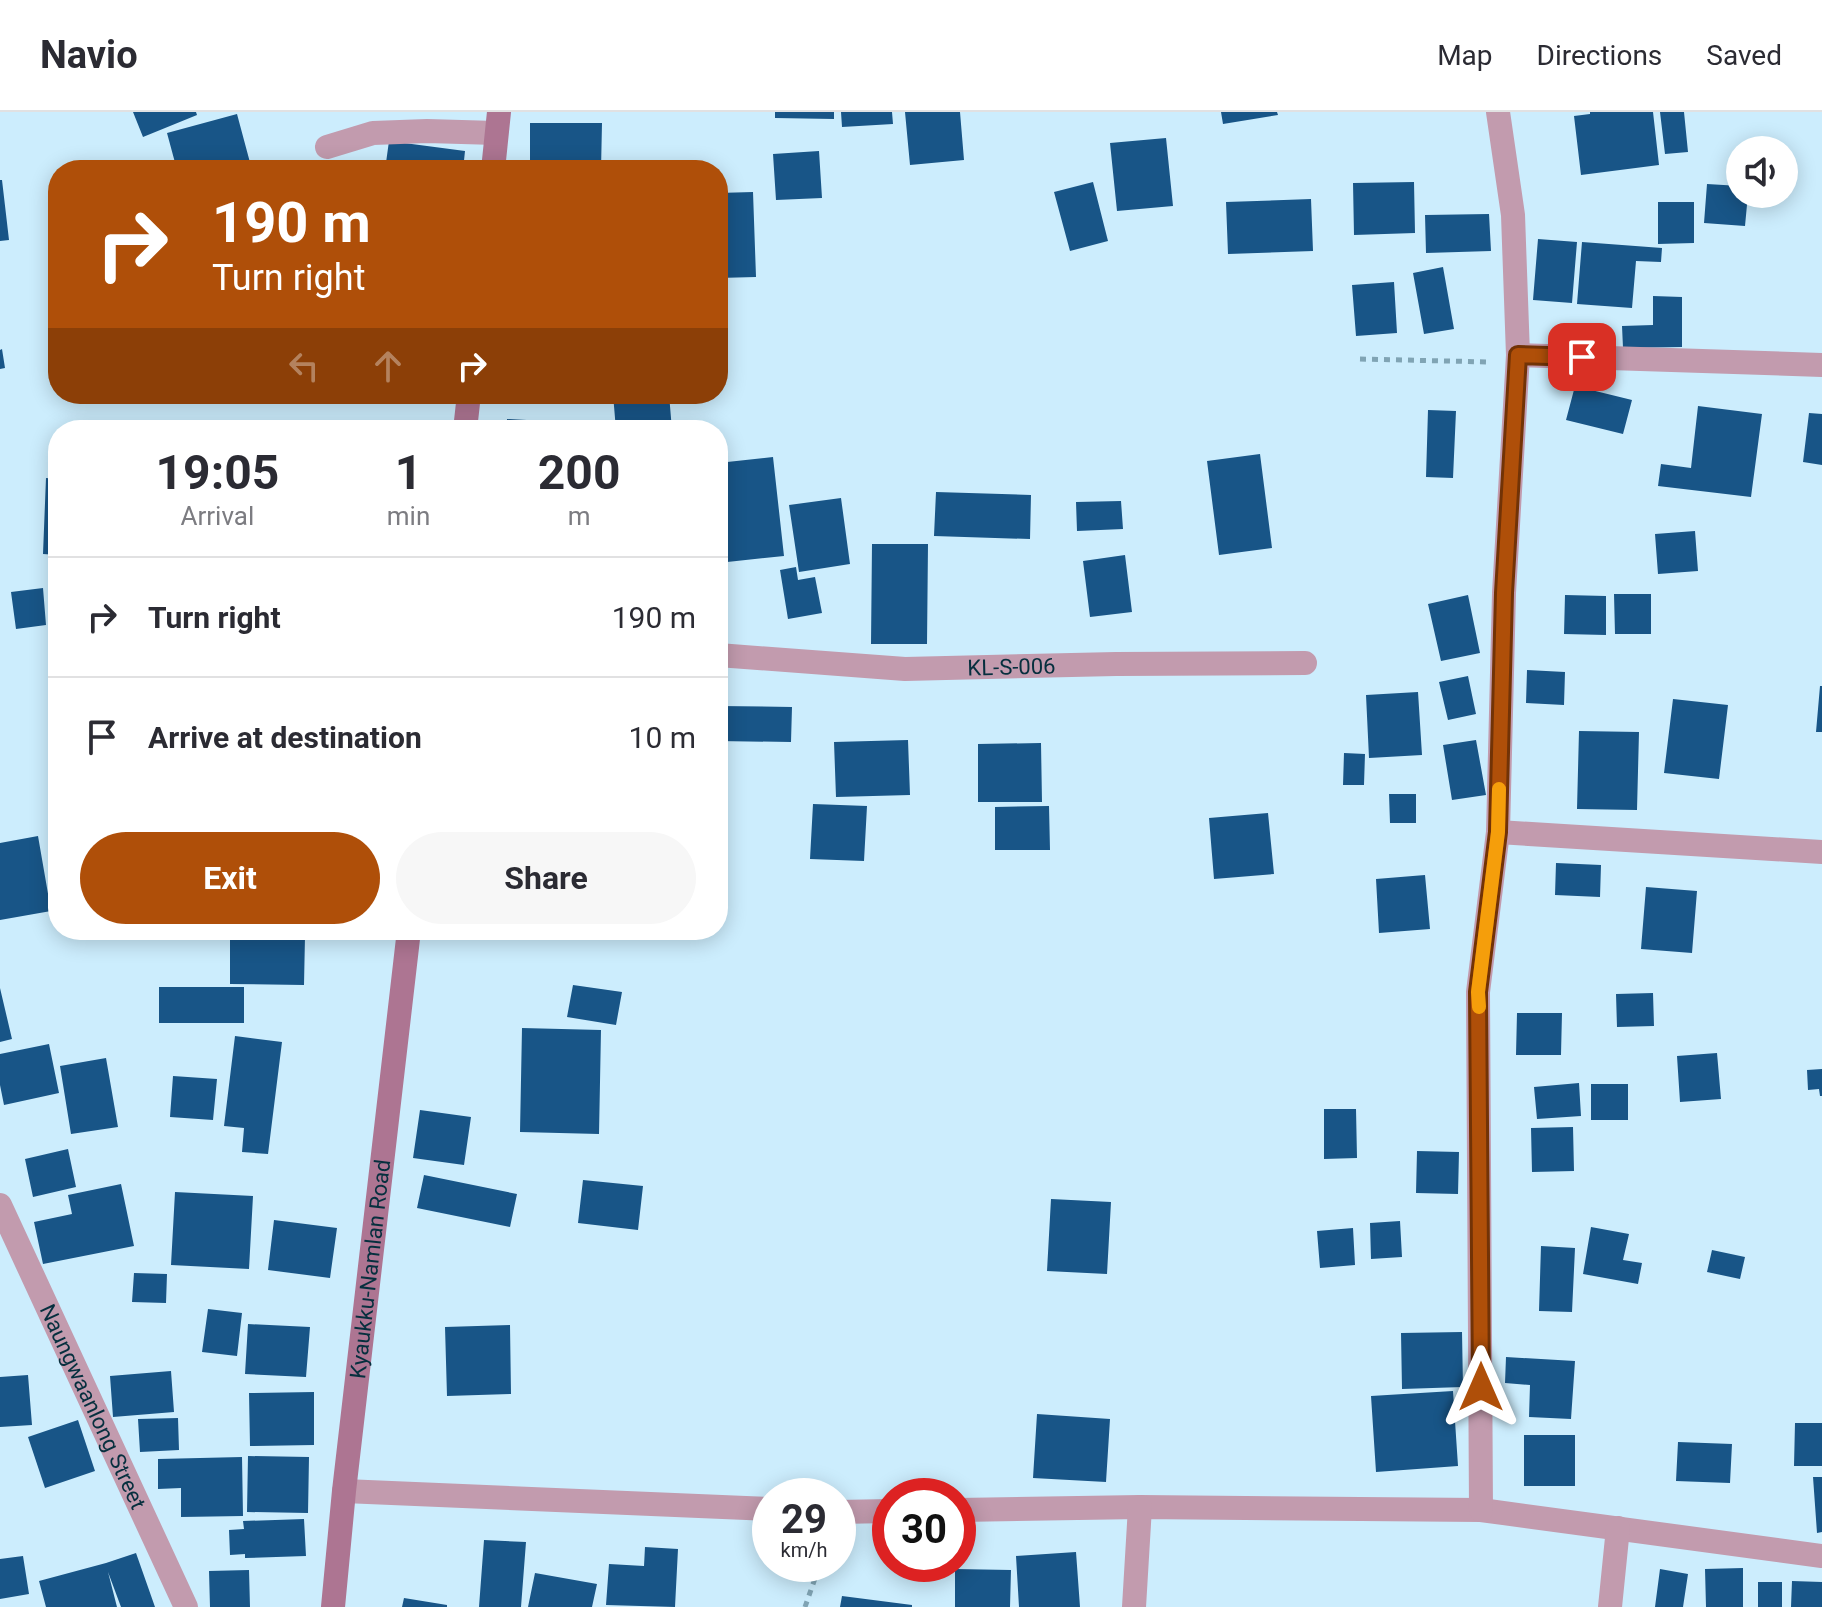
<!DOCTYPE html>
<style>
body{margin:0;font-family:Roboto,sans-serif;background:#f7f7f7;color:#2b2b33;height:100vh;display:flex;flex-direction:column;font-size:30px;white-space:nowrap}
*{box-sizing:border-box;margin:0}
p{font-size:26px;color:#7c7c81}
.icon{flex:none;width:44px;height:44px;fill:none;stroke:currentColor;stroke-width:2;stroke-linecap:round;stroke-linejoin:round}
.map{position:relative;flex:1;overflow:hidden}
.side{position:absolute;left:48px;top:308px;width:680px;height:520px;display:flex;flex-direction:column;background:#fff;border-radius:32px;box-shadow:0 4px 20px #0003}
.side>*{flex:none}
.guide{position:absolute;left:48px;top:48px;width:680px;height:244px;border-radius:32px;box-shadow:0 4px 20px #0003;background:#af4f09;color:#fff;overflow:hidden}
.buttons{position:absolute;left:1726px;top:24px;display:grid;gap:16px}
.buttons a{display:grid;place-items:center;width:72px;height:72px;border-radius:50%;background:#fff;box-shadow:0 4px 20px #0003;font-size:40px}
.speed{position:absolute;left:752px;top:1366px;display:flex;gap:16px;font-size:40px;font-weight:700;text-align:center}
.speed>*{display:grid;place-content:center;width:104px;height:104px;border-radius:50%;background:#fff;box-shadow:0 4px 20px #0003;line-height:1}
.speed small{font-size:20px;font-weight:400}
.speed .limit{border:12px solid #d22;background:#fff;color:#111}
.pin{position:absolute;display:grid;place-items:center;width:68px;height:68px;color:#fff;margin:-34px;border-radius:16px;box-shadow:0 4px 12px #0006}
.me{position:absolute;width:88px;margin:-44px;rotate:0deg;stroke-linejoin:round;filter:drop-shadow(0 0 6px #0008)}
.turn{display:flex;align-items:center;gap:28px;height:168px;padding:0 32px;font-size:36px}
.turn .icon{width:104px;height:104px;stroke-width:2.5}
.turn b{display:block;font-size:56px;line-height:68px}
.lanes{display:flex;align-items:center;height:76px;padding:0 32px;background:#0003;justify-content:center;gap:40px;direction:ltr}
.lanes .off{opacity:.35}
.eta{display:flex;justify-content:space-evenly;align-items:center;height:136px;text-align:center}
.eta b{font-size:48px;font-weight:700;line-height:56px}
.primary-button{display:flex;gap:16px;margin-top:auto;padding:16px 32px}
.primary-button a{flex:1;height:92px;border-radius:48px;background:#af4f09;color:#fff;font-size:32px;font-weight:700;line-height:92px;text-align:center}
.primary-button a+a{background:#f7f7f7;color:#2b2b33}
ul{padding:0;list-style:none}
li{display:flex;align-items:center;gap:24px;height:120px;padding:0 32px;border-top:2px solid #e1e1e2}
li div{flex:1}
li b{display:block;font-size:30px}
li em{font-style:normal}
header{display:flex;align-items:center;gap:48px;box-sizing:border-box;height:112px;padding:0 40px;background:#fff;border-bottom:2px solid #e1e1e2}
header strong{font-size:38px}
nav{display:flex;gap:44px;margin-inline-start:auto;font-size:28px}
.map>svg:first-child{display:block}
.building{fill:#185587}
.lines{fill:none;stroke-linecap:round;stroke-linejoin:round}
.path{stroke:#80a4b4;stroke-width:5;stroke-dasharray:6 6;stroke-linecap:butt}
.street{stroke:#c29bae;stroke-width:24}
.secondary{stroke:#ad7592;stroke-width:24}
.route-casing{stroke:#723306;stroke-width:20}
.route{stroke:#af4f09;stroke-width:14}
.slow{stroke:#f59e0b;stroke-width:14}
.labels{text-anchor:middle;dominant-baseline:central;stroke-width:8;stroke-linejoin:round;paint-order:stroke}
.street-label{font-size:22px;fill:#062f3e;stroke:#ccedfd}
</style>
<header>
<strong>Navio</strong>
<nav><a>Map</a><a>Directions</a><a>Saved</a></nav>
</header>
<div class="map">
<svg width="1822" height="1495" viewBox="0 0 1822 1495">
<rect width="100%" height="100%" fill="#ccedfd"/>
<path class="building" d="M133,0H196L197,3L143,25Z
M775,0H834V7L775,6Z
M841,0H892L893,12L842,15Z
M905,0H960L964,48L910,53Z
M1221,0H1277L1278,3L1223,12Z
M1590,0H1653L1659,53L1581,63L1574,4L1590,2Z
M1660,0H1684L1688,40L1665,42Z
M237,2L252,58H177L167,21Z
M530,11H602L601,58H530Z
M1166,26L1173,94L1117,99L1110,31Z
M389,29L465,39L463,58H385Z
M819,39L822,86L776,88L773,42Z
M0,68H2L9,128L0,129Z
M1093,70L1108,129L1070,139L1054,80Z
M1414,70L1415,121L1354,123L1353,71Z
M1707,72L1740,74V82H1748L1745,114L1704,111Z
M753,80L756,165L718,166V81Z
M1311,87L1313,139L1228,142L1226,90Z
M1658,90H1694V131L1658,132Z
M1489,102L1491,139L1426,141L1425,103Z
M1538,127L1577,130L1572,191L1533,188Z
M1582,130L1662,136L1661,150L1636,149L1632,196L1577,192Z
M1443,155L1454,217L1424,222L1413,161Z
M1394,170L1397,221L1356,224L1352,173Z
M1653,184L1682,185V235L1623,236L1622,214L1653,213Z
M2,237L5,256L0,257V238Z
M1575,274L1632,288L1623,322L1566,308Z
M613,282H669L672,318H616Z
M1698,294L1762,302L1751,385L1658,374L1661,352L1691,356Z
M1428,298L1456,299L1453,366L1426,365Z
M1809,301L1822,302V353L1803,350Z
M507,307L564,310V318H507Z
M196,310L253,315V318H195Z
M289,310L322,315V318H287Z
M326,311L429,314L428,318H326Z
M1260,342L1272,436L1219,443L1207,349Z
M773,345L784,444L718,451V351Z
M46,366L58,367V443L43,442Z
M936,380L1031,383L1030,427L934,424Z
M841,386L850,452L799,460L789,393Z
M1121,389L1123,417L1077,419L1076,390Z
M1695,419L1698,459L1658,462L1655,422Z
M872,432H928L927,532H871Z
M1125,443L1132,500L1090,505L1083,449Z
M796,455L798,468L815,465L822,501L788,507L780,458Z
M43,476L46,513L16,517L11,480Z
M1614,482H1651V522H1615Z
M1468,483L1480,541L1441,549L1428,492Z
M1565,483L1606,484V523L1564,522Z
M1527,558L1565,560L1564,593L1526,591Z
M1468,564L1476,602L1448,608L1439,570Z
M1820,574H1822V620H1816Z
M1418,580L1422,643L1369,646L1366,583Z
M1673,587L1728,593L1719,667L1664,661Z
M718,594L792,595L791,630L718,629Z
M1579,619L1639,620L1637,698L1577,697Z
M908,628L910,683L836,685L834,630Z
M1476,628L1486,683L1452,688L1443,633Z
M1041,631L1042,690H978V632Z
M1344,641L1365,642L1364,673H1343Z
M1389,682H1416V711H1390Z
M813,692L867,694L864,749L810,747Z
M1049,694L1050,738H995V695Z
M1268,701L1274,762L1214,767L1209,706Z
M38,724L51,799L0,808V731Z
M1556,751L1601,753L1600,785L1555,783Z
M1425,763L1430,817L1379,821L1376,767Z
M1646,775L1697,779L1692,841L1641,837Z
M230,822L305,824L304,873L230,872Z
M573,873L622,880L616,913L567,905Z
M159,875H244V911H159Z
M0,876L12,927L0,930Z
M1653,881L1654,914L1617,915L1616,882Z
M1517,901H1562L1561,943H1516Z
M522,916L601,918L599,1022L520,1020Z
M235,924L282,930L268,1042L242,1040L244,1016L224,1014Z
M49,932L59,981L4,993L0,973V942Z
M1717,941L1721,987L1680,990L1677,944Z
M106,946L118,1015L71,1022L60,954Z
M1822,957V984H1820L1819,977L1808,978L1807,958Z
M173,964L217,967L213,1008L170,1005Z
M1579,971L1581,1004L1537,1007L1534,975Z
M1591,972H1628V1008H1591Z
M1324,997H1356L1357,1046L1324,1047Z
M420,998L471,1005L464,1053L413,1046Z
M1573,1015L1574,1059L1532,1060L1531,1016Z
M68,1037L76,1075L33,1085L25,1047Z
M1417,1039L1459,1040L1458,1082L1416,1081Z
M424,1063L517,1082L510,1115L417,1096Z
M583,1068L643,1074L638,1118L578,1111Z
M121,1072L134,1134L43,1152L34,1110L72,1102L68,1083Z
M175,1080L253,1084L249,1157L171,1153Z
M1051,1087L1111,1090L1107,1162L1047,1159Z
M274,1108L337,1116L330,1166L268,1158Z
M1400,1109L1402,1145L1371,1147L1370,1111Z
M1591,1115L1629,1122L1623,1148L1642,1151L1638,1172L1583,1162Z
M1353,1116L1355,1153L1320,1156L1317,1119Z
M1541,1134L1575,1136L1572,1200L1539,1199Z
M1712,1138L1745,1145L1740,1167L1707,1160Z
M134,1161L167,1162L166,1191L132,1190Z
M208,1197L242,1201L237,1244L202,1240Z
M248,1212L310,1215L306,1265L245,1262Z
M510,1213L511,1282L447,1284L445,1215Z
M1462,1220L1463,1275L1402,1277L1401,1221Z
M1506,1245L1575,1249L1571,1307L1529,1305L1530,1273L1505,1271Z
M171,1259L174,1300L113,1305L110,1264Z
M28,1263L32,1313L0,1315V1265Z
M1453,1279L1458,1354L1376,1360L1371,1284Z
M314,1280V1333L250,1334L249,1281Z
M1037,1302L1110,1307L1106,1370L1033,1366Z
M178,1306L179,1338L140,1340L138,1307Z
M78,1308L95,1359L45,1376L28,1325Z
M1795,1311H1822V1354H1794Z
M1524,1323H1575V1374H1524Z
M1678,1330L1732,1332L1730,1371L1676,1369Z
M248,1344L309,1345L308,1401L247,1400Z
M242,1345L243,1404L181,1405V1376L158,1377V1347Z
M1813,1365H1822V1420L1817,1421Z
M304,1407L306,1444L245,1446V1442L230,1443L229,1418L244,1417L243,1409Z
M484,1428L526,1430L521,1495H479Z
M645,1435L678,1437L675,1495L606,1493L609,1452L644,1454Z
M1076,1440L1080,1495H1019L1016,1444Z
M136,1441L155,1495H121L108,1460L117,1495H46L39,1469L106,1451Z
M23,1444L29,1482L0,1487V1447Z
M1743,1456V1495H1706L1705,1457Z
M955,1457L1011,1458L1010,1495H955Z
M1660,1457L1688,1462L1683,1495H1655Z
M249,1458L250,1495H210L209,1459Z
M535,1461L597,1472L592,1495H528Z
M1792,1469L1822,1470V1495H1791Z
M1758,1470H1782V1495H1758Z
M842,1484L912,1493V1495H840Z
M404,1486L447,1493V1495H402Z"/>
<g class="lines">
<path class="path" d="M1360,247L1489,250
M805,1495L820,1452"/>
<g class="street">
<path d="M327,35L373,21L427,19L496,21"/>
<path d="M1518,243L1822,253"/>
<path id="s1" d="M718,543L905,557L1116,552L1305,551"/>
<path d="M1498,720L1822,740"/>
<path id="s2" d="M0,1093L186,1495"/>
<path d="M344,1379L770,1397"/>
<path d="M958,1398L1140,1395L1481,1398L1822,1444"/>
<path d="M1481,1398L1478,880L1498,720L1504,481L1518,243L1513,103L1498,0"/>
<path d="M838,1400L890,1399"/>
<path d="M1134,1495L1140,1395"/>
<path d="M1610,1495L1618,1416"/>
</g>
<g class="secondary">
<path d="M493,58L499,0"/>
<path d="M465,318L469,282"/>
<path id="s3" d="M333,1495L344,1379L409,818"/>
</g>
</g>
<g class="lines">
<g class="route-casing">
<path id="route" d="M1481,1275L1478,880L1498,720L1504,481L1518,243L1582,245"/>
</g>
<use href="#route" class="route"/>
<path class="slow" d="M1479,895L1478,880L1498,720L1499,677"/>
</g>
<g class="labels">
<g class="street-label">
<text stroke="none"><textPath href="#s1" startOffset="294">KL-S-006</textPath></text>
<text stroke="none"><textPath href="#s3" startOffset="340">Kyaukku-Namlan Road</textPath></text>
<text stroke="none"><textPath href="#s2" startOffset="222">Naungwaanlong Street</textPath></text>
</g>
</g>
</svg>
<div class="buttons">
<a><svg class="icon" aria-label="sound" viewBox="0 0 24 24"><path d="M4 9h4l5-4v14l-5-4H4zM17 9q2 3 0 6"/></svg></a>
</div>
<div class="speed"><div>29<small>km/h</small></div><div class="limit">30</div></div>
<div class="pin" style="left:1582px;top:245px;background:#d93025"><svg class="icon" aria-label="arrive" viewBox="0 0 24 24"><path d="M6 21V4h12l-3 4 3 4H6"/></svg></div>
<svg class="me" style="left:1481px;top:1275px" viewBox="-20 -20 40 40"><path d="M0-17L14 15 0 8-14 15z" fill="#af4f09" stroke="#fff" stroke-width="4"/></svg>
<div class="guide">
<div class="turn"><svg class="icon" aria-label="right" viewBox="0 0 24 24"><path d="M7 20v-9h11M14 6l5 5-5 5"/></svg><div><b>190 m</b>Turn right</div></div>
<div class="lanes"><svg class="icon off" aria-label="left" viewBox="0 0 24 24"><path d="M17 20v-9H6M10 6l-5 5 5 5"/></svg><svg class="icon off" aria-label="ahead" viewBox="0 0 24 24"><path d="M12 20V5M6 11l6-6 6 6"/></svg><svg class="icon" aria-label="right" viewBox="0 0 24 24"><path d="M7 20v-9h11M14 6l5 5-5 5"/></svg></div>
</div>
<section class="side">
<div class="eta">
<div><b>19:05</b><p>Arrival</p></div>
<div><b>1</b><p>min</p></div>
<div><b>200</b><p>m</p></div>
</div>
<ul>
<li><svg class="icon" aria-label="right" viewBox="0 0 24 24"><path d="M7 20v-9h11M14 6l5 5-5 5"/></svg><div><b>Turn right</b></div><em>190 m</em></li>
<li><svg class="icon" aria-label="arrive" viewBox="0 0 24 24"><path d="M6 21V4h12l-3 4 3 4H6"/></svg><div><b>Arrive at destination</b></div><em>10 m</em></li>
</ul>
<div class="primary-button"><a>Exit</a><a>Share</a></div>
</section>
</div>
